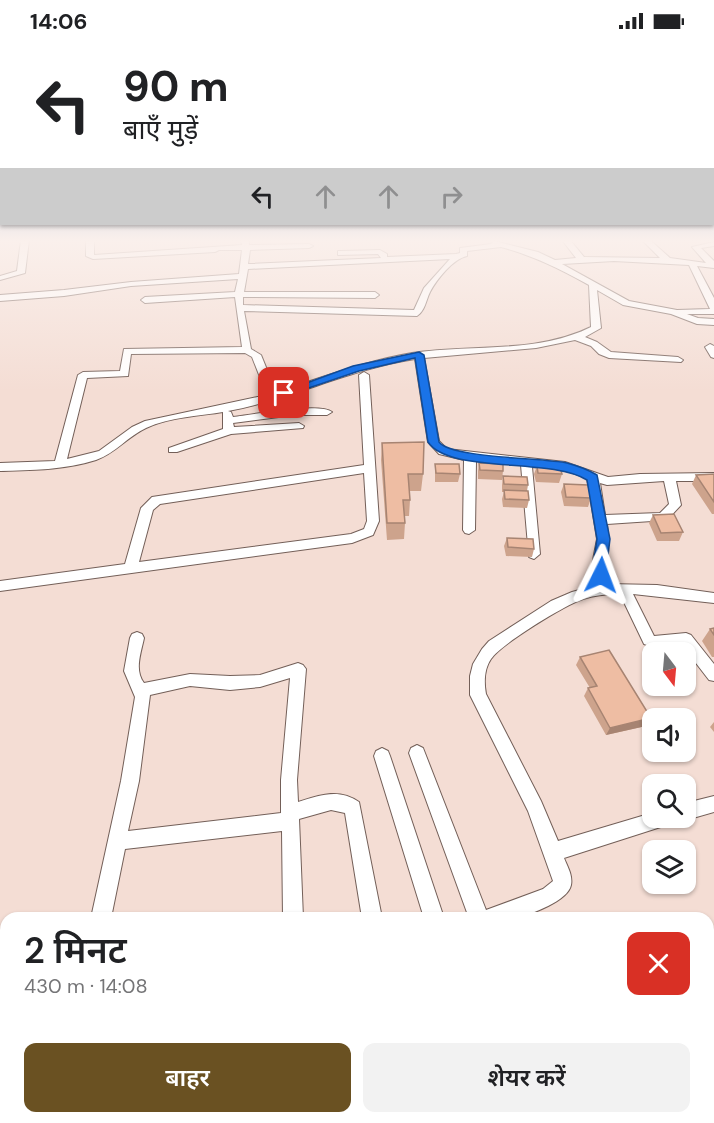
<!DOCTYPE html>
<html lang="hi">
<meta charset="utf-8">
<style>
body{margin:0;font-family:"DM Sans","Noto Sans Devanagari",sans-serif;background:#f2f2f2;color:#202124;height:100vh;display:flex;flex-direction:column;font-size:22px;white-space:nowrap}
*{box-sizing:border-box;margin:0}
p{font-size:20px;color:#757577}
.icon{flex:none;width:33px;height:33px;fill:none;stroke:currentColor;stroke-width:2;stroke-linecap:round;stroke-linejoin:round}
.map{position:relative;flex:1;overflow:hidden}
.drawer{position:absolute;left:0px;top:870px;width:714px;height:212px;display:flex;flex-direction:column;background:#fff;border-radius:18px 18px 0 0;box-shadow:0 2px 4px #0004}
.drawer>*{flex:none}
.top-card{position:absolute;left:0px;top:0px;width:714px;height:183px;box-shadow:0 2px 4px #0004;background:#fff;color:#202124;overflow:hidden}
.needle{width:39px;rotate:164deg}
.tools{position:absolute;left:642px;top:600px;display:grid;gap:12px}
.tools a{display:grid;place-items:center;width:54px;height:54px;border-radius:12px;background:#fff;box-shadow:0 2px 4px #0004;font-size:30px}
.pin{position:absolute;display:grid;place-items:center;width:51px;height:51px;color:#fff;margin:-26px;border-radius:12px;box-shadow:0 3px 9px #0006}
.me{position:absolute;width:66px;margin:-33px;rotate:3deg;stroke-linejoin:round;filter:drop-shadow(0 0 4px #0008)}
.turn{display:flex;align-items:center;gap:21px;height:126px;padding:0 24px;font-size:27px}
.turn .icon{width:78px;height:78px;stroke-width:2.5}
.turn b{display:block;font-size:42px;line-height:51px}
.lanes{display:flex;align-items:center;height:57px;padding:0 24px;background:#0003;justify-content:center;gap:30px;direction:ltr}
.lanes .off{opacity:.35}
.round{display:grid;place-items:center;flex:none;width:63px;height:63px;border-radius:12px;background:#f2f2f2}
.overview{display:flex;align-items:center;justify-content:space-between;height:102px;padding:0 24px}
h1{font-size:36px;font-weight:600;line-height:45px}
.cta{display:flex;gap:12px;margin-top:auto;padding:12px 24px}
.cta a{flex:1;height:69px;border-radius:12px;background:#6a5122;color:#fff;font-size:24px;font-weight:600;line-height:69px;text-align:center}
.cta a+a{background:#f2f2f2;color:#202124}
.status{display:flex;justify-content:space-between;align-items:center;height:42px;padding:0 30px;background:#fff;direction:ltr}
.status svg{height:16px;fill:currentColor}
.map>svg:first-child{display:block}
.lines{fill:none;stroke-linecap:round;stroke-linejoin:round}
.minor-casing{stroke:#735f58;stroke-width:2}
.minor{fill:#fff;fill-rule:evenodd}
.wall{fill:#cda38c}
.shaded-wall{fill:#a78472}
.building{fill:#eebda3;stroke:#a78472;stroke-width:1.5}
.route{fill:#1a73e8;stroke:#114b97;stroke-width:1.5}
</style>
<div class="status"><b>14:06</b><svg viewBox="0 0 49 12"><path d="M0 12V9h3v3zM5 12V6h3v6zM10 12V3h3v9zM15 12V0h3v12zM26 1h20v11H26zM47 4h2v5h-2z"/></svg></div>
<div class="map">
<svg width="714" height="1081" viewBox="0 0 714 1081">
<rect width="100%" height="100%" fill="#f4ddd4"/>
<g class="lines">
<g class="minor-casing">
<path id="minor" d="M21,198H29L25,231L0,238V234L17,229Z
M86,198H94V213L242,203L241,198H249V203L309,202L313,204L309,206L250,208L248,222L381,216L378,212L338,213V209H341L380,208L387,212V215L456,212L460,211V206L491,202L494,199L538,210L555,218L576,216L562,198H570L584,215L660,216L642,198H650L670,216L706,221L692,205L714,200V204L701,206L714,219V226L697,224L714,256V272H687L698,276L714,277V283L697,282L671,272L623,263L597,248L601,286L585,295L597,300L611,310L678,315L683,318L681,320L609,316L599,312L591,304L575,298L536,306L424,316L439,399L447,407L565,420L608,435L640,432L714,431V439H676L681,463L667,478L607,482C610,502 605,522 607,542L657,543L714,551V561L633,552L654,594L686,591L691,593L714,622V639L709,638L682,603L655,606L644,602L620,552C608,552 595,553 583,557C565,563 501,602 491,617C484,627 484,641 486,652L541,759L558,799L652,771V776H673L670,782L564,816C567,824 573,833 571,843C568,859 531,872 517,876C502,879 484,876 469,876L409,711L411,706L417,703L423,706L486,868L543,847L553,839L528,769L470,653V634L473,622L482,607L489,599L551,559L572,550L594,544L592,523L597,497L587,436L564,428L532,425L540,512L534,517L529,515L521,423L476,419L475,488L469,492L465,491L463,488L464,418L439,412L428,400L415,317C350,327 292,357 228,369L231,370L233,375C252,373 319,360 332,370L327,373H294L233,381L234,385L299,381L304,384L303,386L231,392L177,410H169V406L223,387V370C198,374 170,375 146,386C128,394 116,411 96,418C65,428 32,428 0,429V421L55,419L78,333L83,330L120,329L124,307L242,305L235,255L145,261L141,258L145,255L235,250L238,237L131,244L64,254L0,259V253L64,248L131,240L239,232L242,208H219L215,210L93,217L86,214ZM501,205C534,214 560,227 589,243L591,285C537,312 470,302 412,311C365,319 321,336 276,350L261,313L251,307L244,269L417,274C425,269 426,258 430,250C437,237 453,217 467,214V209ZM450,217L424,246L414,268L243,263V255L375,256L379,253L375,250H244L248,227ZM614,219L689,223L710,267L677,268L629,259L562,222ZM245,311L252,315L267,353L145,379L132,385L99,409L67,417L87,336L128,334L131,312ZM664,439L669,462L660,471L605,473L600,441L607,443Z
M710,302L714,304V316L711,315L705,305Z
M364,330L369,333L379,479L373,493L352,501L0,549V539L125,522L141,466L152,455L364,423L359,333ZM364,431L367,479L364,487L351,492L139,520L153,468L160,462Z
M137,590L142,592L144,596C141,611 134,628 144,641L190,632L230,634L260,633L298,621L303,623L306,627L297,738L298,760C320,753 339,746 359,760L382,876H362L345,771L331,768L299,777L303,876H283L282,789L125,807L111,876H91L121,739L135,655L124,629L130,596L132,592ZM290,636L281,738V771L128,789L139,739L150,653L190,644L230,648L260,645Z
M382,706L388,709L390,714L444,876H424L374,714L376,709Z
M714,754V770L686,778L681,776H686V761Z
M6,958V980L0,982V960Z
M237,1076H259L260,1081H236Z"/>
</g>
<use href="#minor" class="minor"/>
</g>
<path class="wall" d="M382,401L423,432L421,449H409L410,458L409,474H405V481L404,497L387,498L381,418Z
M479,421L503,429L502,438L478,437V429Z
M435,422L460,432L458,440H435Z
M537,424L562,432L559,441L536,440L534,432Z
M714,432V472H712L692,442L696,433Z
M503,434L528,443L527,449L529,458L527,466L503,465L502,457L504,450H502V443Z
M564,442L591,456L588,465L564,464L561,450Z
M653,473L683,490L679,499H657L649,481Z
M507,496L534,507L532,515L506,514L504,504Z
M714,586V615H712L702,599L710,587Z
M580,615L646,684L606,693L584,654L588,646H590L576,623Z
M714,680V690L710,685Z
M714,1043V1081H707L705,1076H708V1044Z"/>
<path class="shaded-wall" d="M651,676L646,684L606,693L610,686Z
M116,1076H127V1081H115Z"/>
<path class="building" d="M424,400L423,432H408L410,458H403L405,481H387L382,401Z
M479,421L503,422V429L480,428Z
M435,422H459L460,432L436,431Z
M537,424L560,425L562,432L538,431Z
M714,432V460L696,433Z
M503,434L527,435L528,443L504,442Z
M564,442L588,443L591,456L566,455Z
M504,448L528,449L529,458L505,457Z
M674,472L683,490L661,491L653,473Z
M507,496L533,497L534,507L508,505Z
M714,586V593L710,587Z
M609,608L651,676L610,686L588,646L597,644L580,615Z
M714,927V1016L708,1017V928Z
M6,1008V1076H116L115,1081H0V1013Z
M711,1043H714V1052Z"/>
<linearGradient id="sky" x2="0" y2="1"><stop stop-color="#7ba4d4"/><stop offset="0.57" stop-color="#faf0ec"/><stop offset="1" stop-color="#faf0ec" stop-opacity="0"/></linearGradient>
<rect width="714" height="349" fill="url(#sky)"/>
<path class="route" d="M419,310L424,313L439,400C450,416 544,416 567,421C578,424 587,427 597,433L610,497L605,537L601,538L594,533L593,523L597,497L587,438C550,415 449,432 428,400L415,316L359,329L288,353L279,351L353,324Z"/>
</svg>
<div class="tools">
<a><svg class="needle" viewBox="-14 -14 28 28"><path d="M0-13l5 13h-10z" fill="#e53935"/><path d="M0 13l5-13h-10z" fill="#757577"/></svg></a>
<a><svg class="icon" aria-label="sound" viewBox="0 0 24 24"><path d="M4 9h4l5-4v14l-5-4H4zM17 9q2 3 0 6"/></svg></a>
<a><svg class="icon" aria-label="search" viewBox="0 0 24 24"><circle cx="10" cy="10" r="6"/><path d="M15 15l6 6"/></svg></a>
<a><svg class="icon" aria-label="layers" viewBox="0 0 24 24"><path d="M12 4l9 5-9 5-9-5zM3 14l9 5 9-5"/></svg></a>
</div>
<div class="pin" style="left:284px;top:351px;background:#d93025"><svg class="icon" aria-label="arrive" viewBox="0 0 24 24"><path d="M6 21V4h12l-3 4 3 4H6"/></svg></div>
<svg class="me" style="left:601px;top:533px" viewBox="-20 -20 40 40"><path d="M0-17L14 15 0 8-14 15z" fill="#1a73e8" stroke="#fff" stroke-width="4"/></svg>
<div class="top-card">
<div class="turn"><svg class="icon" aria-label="left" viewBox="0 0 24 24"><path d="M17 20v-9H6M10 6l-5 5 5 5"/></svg><div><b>90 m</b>बाएँ मुड़ें</div></div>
<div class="lanes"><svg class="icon" aria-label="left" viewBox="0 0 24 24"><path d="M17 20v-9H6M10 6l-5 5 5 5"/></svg><svg class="icon off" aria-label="ahead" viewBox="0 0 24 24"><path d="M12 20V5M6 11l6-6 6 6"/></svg><svg class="icon off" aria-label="ahead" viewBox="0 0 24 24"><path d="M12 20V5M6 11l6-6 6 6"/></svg><svg class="icon off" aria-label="right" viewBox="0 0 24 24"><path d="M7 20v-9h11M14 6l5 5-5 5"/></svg></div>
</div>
<section class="drawer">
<div class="overview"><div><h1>2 मिनट</h1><p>430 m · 14:08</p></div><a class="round" style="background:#d93025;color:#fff"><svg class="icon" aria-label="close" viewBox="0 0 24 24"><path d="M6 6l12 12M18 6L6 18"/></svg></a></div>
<div class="cta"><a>बाहर</a><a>शेयर करें</a></div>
</section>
</div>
